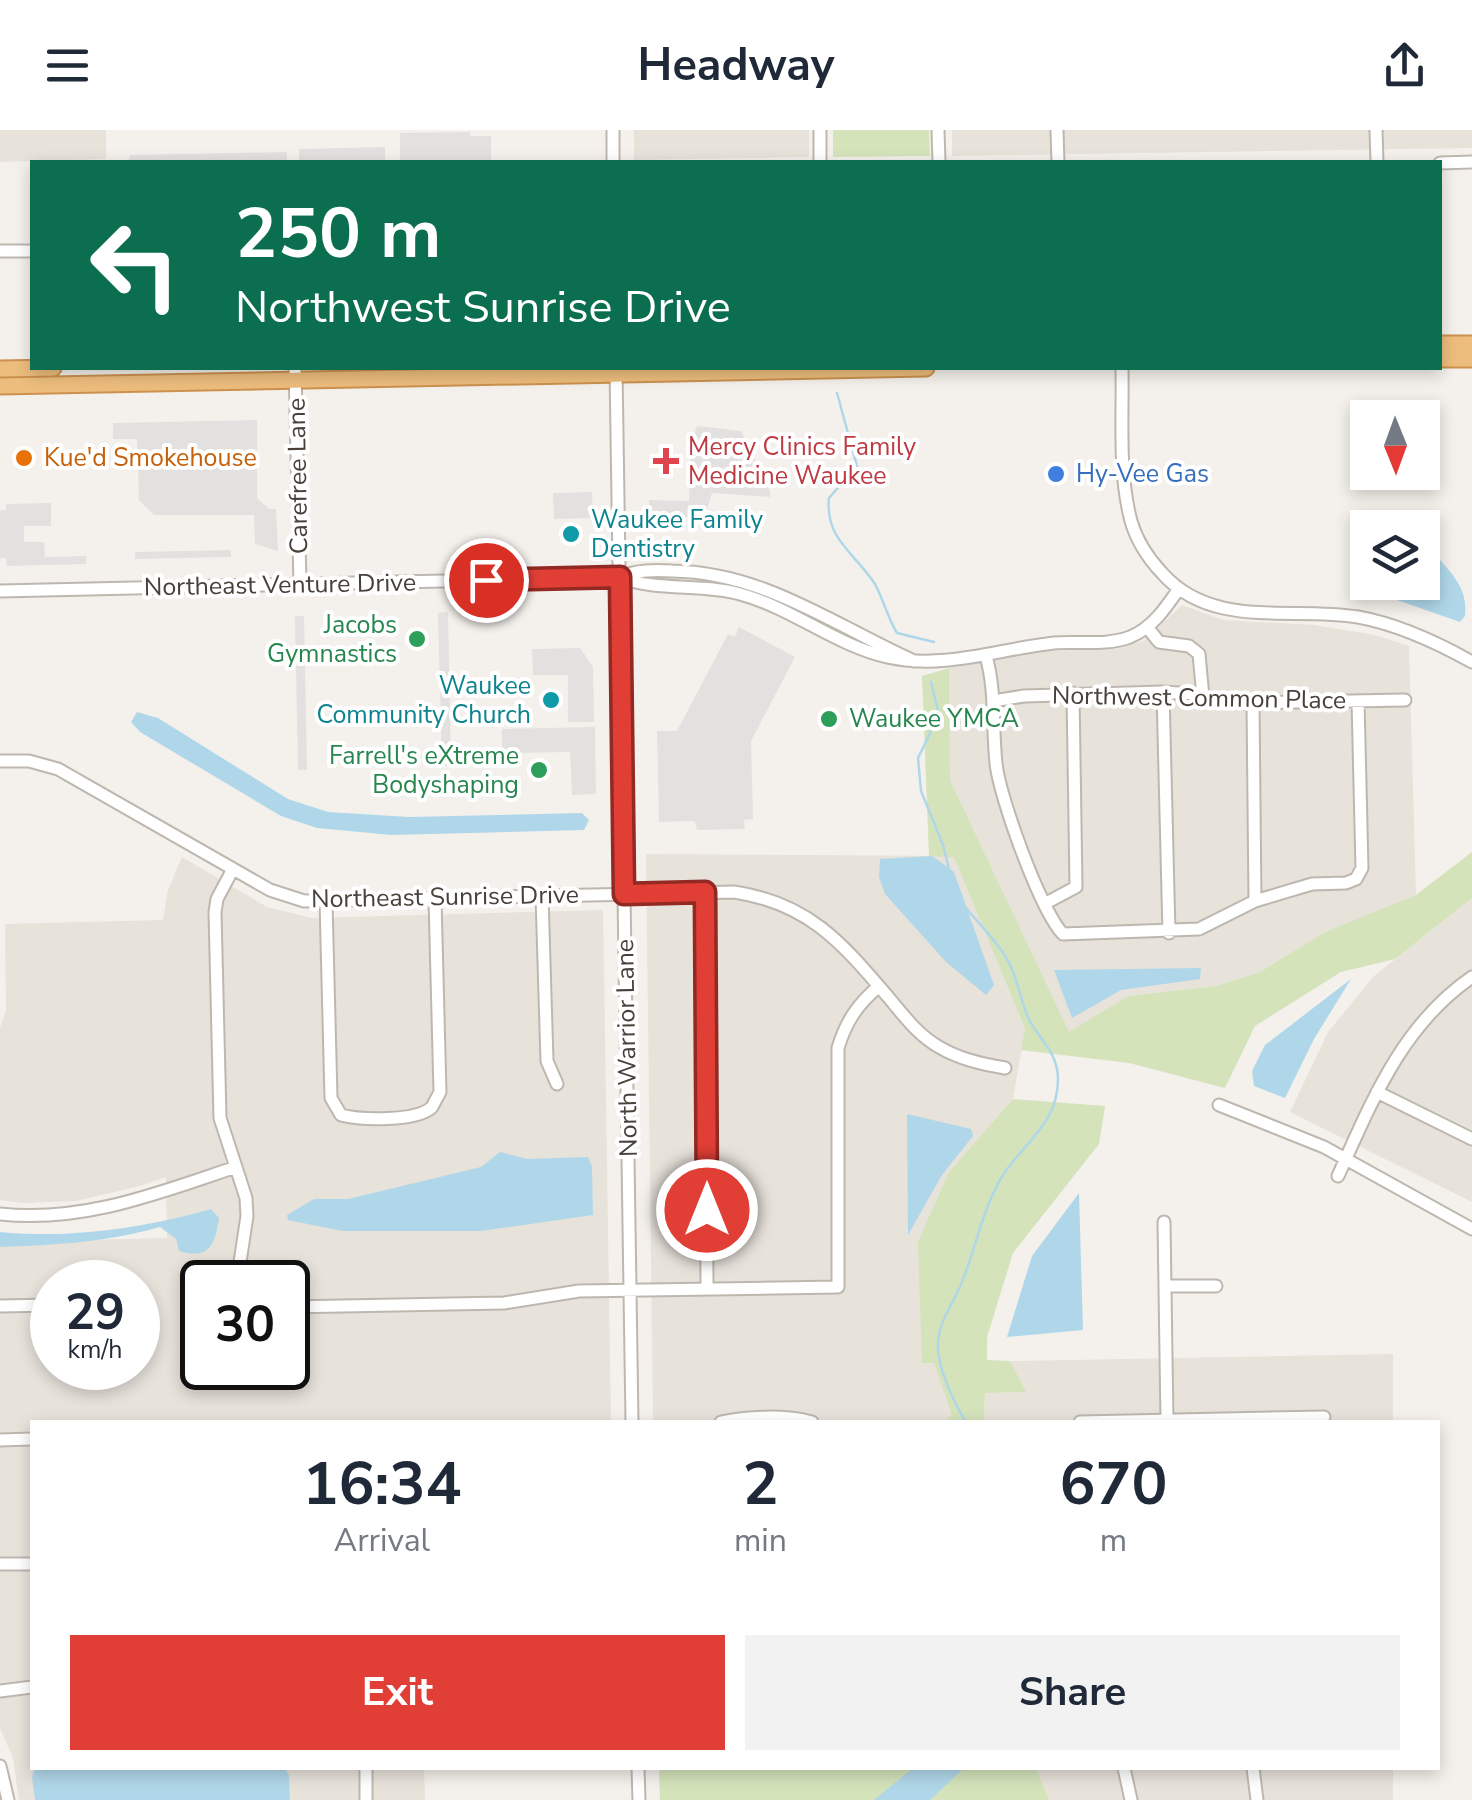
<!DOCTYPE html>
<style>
body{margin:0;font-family:"Nunito Sans",sans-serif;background:#f2f2f3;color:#1f2937;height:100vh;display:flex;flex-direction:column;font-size:38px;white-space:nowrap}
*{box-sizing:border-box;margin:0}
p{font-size:32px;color:#747a83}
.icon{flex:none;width:55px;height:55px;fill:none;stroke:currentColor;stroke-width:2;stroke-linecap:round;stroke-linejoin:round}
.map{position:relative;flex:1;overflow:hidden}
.panel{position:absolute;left:30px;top:1290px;width:1410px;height:350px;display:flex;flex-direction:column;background:#fff;border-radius:0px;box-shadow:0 5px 15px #0003}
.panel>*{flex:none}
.guide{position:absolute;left:30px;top:30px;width:1412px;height:210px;border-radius:0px;box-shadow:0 5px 15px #0003;background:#0b6e4f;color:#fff;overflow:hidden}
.needle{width:65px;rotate:179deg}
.tools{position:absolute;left:1350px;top:270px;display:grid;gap:20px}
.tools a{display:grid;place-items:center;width:90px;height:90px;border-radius:0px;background:#fff;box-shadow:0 5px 15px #0003;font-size:50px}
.speed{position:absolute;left:30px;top:1130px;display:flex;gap:20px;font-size:50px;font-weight:700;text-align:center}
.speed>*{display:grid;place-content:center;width:130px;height:130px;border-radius:50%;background:#fff;box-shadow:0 5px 15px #0003;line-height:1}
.speed small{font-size:25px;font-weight:400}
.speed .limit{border:5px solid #111;border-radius:15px;background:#fff;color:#111}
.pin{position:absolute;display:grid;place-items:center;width:85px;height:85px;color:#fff;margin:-42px;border:5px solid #fff;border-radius:50%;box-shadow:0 2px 10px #0007}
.me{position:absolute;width:110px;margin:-55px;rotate:0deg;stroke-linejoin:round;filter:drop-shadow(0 0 8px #0008)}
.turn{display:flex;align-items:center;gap:35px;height:210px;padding:0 40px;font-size:45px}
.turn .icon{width:130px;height:130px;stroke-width:2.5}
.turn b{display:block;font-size:70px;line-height:85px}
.eta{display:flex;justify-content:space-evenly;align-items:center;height:170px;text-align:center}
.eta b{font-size:60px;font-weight:700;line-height:70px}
.button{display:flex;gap:20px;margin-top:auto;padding:20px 40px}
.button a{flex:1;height:115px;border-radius:0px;background:#e13f36;color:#fff;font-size:40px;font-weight:700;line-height:115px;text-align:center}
.button a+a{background:#f2f2f3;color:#1f2937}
header{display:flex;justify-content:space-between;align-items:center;height:130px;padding:0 40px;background:#fff;font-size:45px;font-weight:700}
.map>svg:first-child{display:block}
.residential{fill:#e7e2da;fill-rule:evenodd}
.green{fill:#d4e3ba}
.parking{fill:#e3e1df}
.water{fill:#b0d7e9}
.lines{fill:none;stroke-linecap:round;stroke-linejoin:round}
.stream{stroke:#b0d7e9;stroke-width:2.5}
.minor-casing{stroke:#beb7af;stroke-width:15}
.highway-casing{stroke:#cc914e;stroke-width:19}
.minor{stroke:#fff;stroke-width:11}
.highway{stroke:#edbd7d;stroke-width:15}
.route-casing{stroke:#922923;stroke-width:25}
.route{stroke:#e13f36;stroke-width:18}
.food-dot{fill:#e8710a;stroke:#fff;stroke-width:4}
.health-dot{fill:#e0444e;stroke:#fff;stroke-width:4}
.shop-dot{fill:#3f7fe0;stroke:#fff;stroke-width:4}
.culture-dot{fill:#0f9aa8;stroke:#fff;stroke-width:4}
.leisure-dot{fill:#2e9e5b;stroke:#fff;stroke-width:4}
.labels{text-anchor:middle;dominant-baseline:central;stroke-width:8;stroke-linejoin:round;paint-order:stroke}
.health-label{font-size:25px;fill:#be3a42;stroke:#fff;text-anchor:start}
.food-label{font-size:25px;fill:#c56008;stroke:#fff;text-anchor:start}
.shop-label{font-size:25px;fill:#366cbe;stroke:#fff;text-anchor:start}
.street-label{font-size:25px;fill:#47413a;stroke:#fff}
.culture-label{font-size:25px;fill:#0d838f;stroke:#fff;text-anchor:start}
.leisure-label{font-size:25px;fill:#27864d;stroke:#fff;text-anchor:end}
</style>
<header><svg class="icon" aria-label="menu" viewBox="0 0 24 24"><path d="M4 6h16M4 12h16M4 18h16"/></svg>Headway<svg class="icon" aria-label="share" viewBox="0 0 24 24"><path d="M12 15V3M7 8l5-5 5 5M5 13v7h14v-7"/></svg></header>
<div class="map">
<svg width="1472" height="1670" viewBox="0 0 1472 1670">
<rect width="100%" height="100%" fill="#f4f1ec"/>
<path class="residential" d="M0,0H106V29L0,32Z
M634,0H809V27L634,30Z
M952,0H1472V18L952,26Z
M1182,475L1223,490L1315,495L1375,505L1409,516L1416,766L1325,802L1260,842L1216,856L1128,866L1069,903L950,650L949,538L1048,521L1117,519L1143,511Z
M646,724L954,726L1025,899L1013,969L949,1042L923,1233L934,1232L953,1286L944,1292H653Z
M182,727L267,777L312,788L603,780L611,1292H32V1638H424L425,1670H19L13,1628L0,1598V1112L167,1108L166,1047L140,1056L76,1071L21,1073L0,1070V898L6,881L5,794L163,790L168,760ZM52,1152H138V1238H52ZM202,1152H288V1238H202Z
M1472,768V1072L1290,982L1328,902L1374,846Z
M1393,1224V1292H984L985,1263L1025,1262L1010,1231Z
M1036,1638H1393V1670H1049Z"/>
<path class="green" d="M833,0H929L930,26L833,27Z
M949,538L950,650L1069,902L1128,866L1216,856L1260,842L1325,802L1416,765L1472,722V768L1395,829L1341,842L1255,896L1225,958L1129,933L1021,920L1025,899L954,727L929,726L922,546Z
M1013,969L1105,976L1099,1014L1013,1123L987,1207V1230L1010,1231L1026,1262L985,1263L984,1292H944L952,1285L934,1233H922L918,1112L949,1042Z
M659,1638H1036L1049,1670H660Z"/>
<path class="parking" d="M470,2V6H491V32H400V3Z
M385,17V32H299V19Z
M287,22V32H128L130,25Z
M257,290V368L269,379H276L278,421L255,414L254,385H154L139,370L137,309H113V293Z
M697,296L741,301L770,361V367L712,363L707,379H691V387L649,386V370L689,371L691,312Z
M592,362L593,388L554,389L553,363Z
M51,373V396H24V412H44L45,427L86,426V434L7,436L6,428H0V380H6V374Z
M231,420V427L135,429V422Z
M448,482L451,635L442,636L438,483Z
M295,486H304L307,640H298Z
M739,497L795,527L751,611L753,689L744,690L745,699L697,700L695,691L659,692L657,601H677L728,504L735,507Z
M580,518L593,537L594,592H568V545H533L532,519Z
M595,597L596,664L572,665L570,622L502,623V599Z"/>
<path class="water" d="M1394,390H1419L1423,393C1427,434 1470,442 1465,486L1460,492L1394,469L1389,453L1422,452V398L1388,397Z
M137,582L158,588L288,669L328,682L409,687L582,683L589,690L584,700L391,705L317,698L281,686L140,602L131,592Z
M932,726L954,742L994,855L986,865L946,832L885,764L879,747L880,729Z
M1201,838L1200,849L1121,860L1072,888L1054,840Z
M1351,849L1314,909L1285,968L1254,956L1252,941L1265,915Z
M907,984L971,999L973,1006L942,1045L908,1105Z
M500,1022L527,1029L588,1027L592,1037L593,1085L481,1101H342L288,1090L287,1085L314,1069H348L481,1037Z
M1079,1063L1083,1200L1007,1207L1032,1126Z
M211,1079L219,1088C215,1115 209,1130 179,1121L176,1109L160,1097C107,1112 55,1115 0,1117V1102C69,1109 145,1098 211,1079Z
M35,1638H284L289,1645L290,1670H35L32,1647Z
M913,1638H964L930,1670H874Z"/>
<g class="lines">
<path class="stream" d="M837,263L857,336L829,368C825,408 853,422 873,451C881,462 887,487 897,503L934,512
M931,552L939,585L918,628L921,661L943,715L949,739
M966,778C980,795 998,812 1008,831C1018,848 1020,871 1029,889C1039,910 1058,922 1058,949C1058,994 1025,1011 1003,1045C983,1077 976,1117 962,1152C954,1173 938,1191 938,1215C937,1237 955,1275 966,1292"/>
<g class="minor-casing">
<path id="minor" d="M613,0V32
M820,0V32
M938,0L939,32
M1057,0L1058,32
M1376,0L1377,32
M1440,33L1472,32
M0,121H32
M295,238L300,455
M616,238L632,1292
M1122,238C1123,287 1118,342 1131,391C1137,412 1147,427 1162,443C1212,500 1292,476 1358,487C1397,494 1438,513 1472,532
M619,447C657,462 701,453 740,464C792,478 835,515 887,527C944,540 998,519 1054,513C1079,511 1106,516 1130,507C1152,498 1165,479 1178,460
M0,461L619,447C638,440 653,440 672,441C763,442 834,495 914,531
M1147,497L1159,512L1189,516L1199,524L1203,567
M986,526C996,561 992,597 996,633C999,666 1041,782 1063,804L1199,799L1255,771L1312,754L1346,753L1356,749L1362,738L1358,571
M1163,562L1169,803
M993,571L1024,566L1163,562L1195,564L1238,573L1405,570
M1253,573L1255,771
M0,631H29L58,639L270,760L304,771L734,762C809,773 842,813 889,868C904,886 918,905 939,917C959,929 982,934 1005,938
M233,739L217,769L215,782L220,988L246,1068L247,1086L237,1152
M705,762L707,1159
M542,766L547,931L557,954
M326,771L331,968L341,985C360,990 417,992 432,977C433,975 439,964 440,962L435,769
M1046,773L1076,757L1073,563
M1377,962L1472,1009
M1219,975L1324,1017L1472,1099
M1338,1046C1372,971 1402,895 1472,847
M0,1084C84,1093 158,1063 236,1037
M1164,1092L1167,1292
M1166,1156H1216
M0,1176L52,1175
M288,1177L504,1173L579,1161L838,1157V918C846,891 858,874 879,856
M721,1292C748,1286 786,1285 812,1292
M1080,1292L1324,1287
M0,1310L32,1309
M0,1434H32
M0,1561L32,1557
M0,1636L8,1670
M366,1638V1670
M638,1638L639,1670
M1124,1638L1131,1670
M1253,1638L1257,1670"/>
</g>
<g class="highway-casing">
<path id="highway" d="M1440,214H1472
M1440,229H1472
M0,239L53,238
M0,256L926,238"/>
</g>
<use href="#minor" class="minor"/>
<use href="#highway" class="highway"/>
</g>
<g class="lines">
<g class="route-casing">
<path id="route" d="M486,450L620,447L624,764L705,762L707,1080"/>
</g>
<use href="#route" class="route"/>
</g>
<circle class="food-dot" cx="24" cy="328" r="10"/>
<path class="health-dot" d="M661 316h10v10h10v10h-10v10h-10v-10h-10v-10h10z"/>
<circle class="shop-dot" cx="1056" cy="344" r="10"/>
<g class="culture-dot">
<circle cx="571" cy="404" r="10"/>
<circle cx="551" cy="570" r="10"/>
</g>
<g class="leisure-dot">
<circle cx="417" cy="509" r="10"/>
<circle cx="829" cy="589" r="10"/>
<circle cx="539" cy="640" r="10"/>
</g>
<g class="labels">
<g class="health-label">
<text x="688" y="317">Mercy Clinics Family<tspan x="688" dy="29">Medicine Waukee</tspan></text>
</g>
<g class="food-label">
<text x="44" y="328">Kue'd Smokehouse</text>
</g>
<g class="shop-label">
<text x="1076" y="344">Hy-Vee Gas</text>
</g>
<g class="street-label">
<text transform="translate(298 346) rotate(-91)">Carefree Lane</text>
<text transform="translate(280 455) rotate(-1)">Northeast Venture Drive</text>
<text transform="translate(1199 568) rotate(1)">Northwest Common Place</text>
<text transform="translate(445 767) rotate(-1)">Northeast Sunrise Drive</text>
<text transform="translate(627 918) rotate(-91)">North Warrior Lane</text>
</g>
<g class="culture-label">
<text x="591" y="390">Waukee Family<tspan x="591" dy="29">Dentistry</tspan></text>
<text x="531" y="556" text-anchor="end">Waukee<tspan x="531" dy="29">Community Church</tspan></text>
</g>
<g class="leisure-label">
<text x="397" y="495">Jacobs<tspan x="397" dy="29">Gymnastics</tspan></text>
<text x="849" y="589" text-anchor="start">Waukee YMCA</text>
<text x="519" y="626">Farrell's eXtreme<tspan x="519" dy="29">Bodyshaping</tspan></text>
</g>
</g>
</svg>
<div class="tools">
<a><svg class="needle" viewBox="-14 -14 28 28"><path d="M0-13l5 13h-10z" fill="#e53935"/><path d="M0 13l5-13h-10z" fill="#747a83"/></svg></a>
<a><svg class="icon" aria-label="layers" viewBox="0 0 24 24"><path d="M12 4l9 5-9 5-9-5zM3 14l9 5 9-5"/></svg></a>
</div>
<div class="speed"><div>29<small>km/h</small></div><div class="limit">30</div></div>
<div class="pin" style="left:486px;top:450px;background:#d93025"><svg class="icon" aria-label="arrive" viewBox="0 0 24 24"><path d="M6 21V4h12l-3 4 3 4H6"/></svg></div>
<svg class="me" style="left:707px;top:1080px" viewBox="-20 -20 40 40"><circle r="17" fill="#e13f36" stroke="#fff" stroke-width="3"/><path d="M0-11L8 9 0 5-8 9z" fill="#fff"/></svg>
<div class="guide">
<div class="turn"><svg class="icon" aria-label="left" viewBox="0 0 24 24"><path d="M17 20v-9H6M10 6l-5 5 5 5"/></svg><div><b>250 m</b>Northwest Sunrise Drive</div></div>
</div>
<section class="panel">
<div class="eta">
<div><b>16:34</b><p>Arrival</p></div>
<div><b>2</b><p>min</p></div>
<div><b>670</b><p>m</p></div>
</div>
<div class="button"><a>Exit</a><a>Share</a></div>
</section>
</div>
